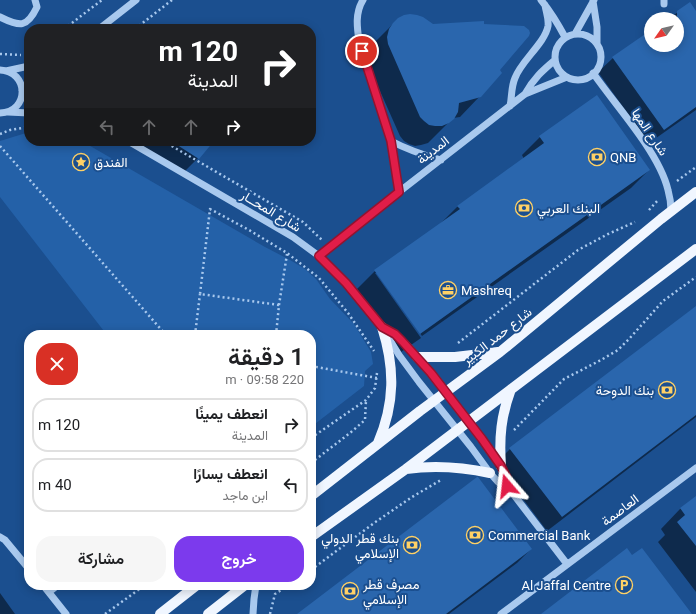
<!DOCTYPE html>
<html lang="ar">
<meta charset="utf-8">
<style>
body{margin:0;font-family:Roboto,Vazirmatn,sans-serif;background:#f6f6f6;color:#202124;direction:rtl;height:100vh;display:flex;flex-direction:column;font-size:15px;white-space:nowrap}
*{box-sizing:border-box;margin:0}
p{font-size:13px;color:#757577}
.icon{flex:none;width:22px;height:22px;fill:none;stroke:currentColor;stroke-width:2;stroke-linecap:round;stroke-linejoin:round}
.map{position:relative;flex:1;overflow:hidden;direction:ltr}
.side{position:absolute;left:24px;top:330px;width:292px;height:260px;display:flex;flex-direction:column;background:#fff;border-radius:16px;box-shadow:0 2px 10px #0003;direction:rtl}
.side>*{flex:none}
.top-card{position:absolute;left:24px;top:24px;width:292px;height:122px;border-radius:16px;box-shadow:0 2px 10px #0003;direction:rtl;background:#202124;color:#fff;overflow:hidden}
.needle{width:26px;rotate:236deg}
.tools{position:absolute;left:644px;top:12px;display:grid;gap:8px}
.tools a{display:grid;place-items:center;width:40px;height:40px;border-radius:50%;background:#fff;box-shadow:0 2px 10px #0003;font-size:20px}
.pin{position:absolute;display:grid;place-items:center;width:34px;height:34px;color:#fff;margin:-17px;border:2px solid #fff;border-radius:50%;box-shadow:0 1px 4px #0007}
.me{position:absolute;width:44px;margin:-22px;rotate:343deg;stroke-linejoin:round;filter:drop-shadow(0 0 3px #0008)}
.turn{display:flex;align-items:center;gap:14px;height:84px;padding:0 12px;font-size:18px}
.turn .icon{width:52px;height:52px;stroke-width:2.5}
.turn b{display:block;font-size:28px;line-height:34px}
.lanes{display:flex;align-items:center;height:38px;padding:0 12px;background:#0003;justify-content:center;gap:20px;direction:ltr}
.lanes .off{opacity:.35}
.round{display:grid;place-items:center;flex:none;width:42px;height:42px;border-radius:16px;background:#f6f6f6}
.summary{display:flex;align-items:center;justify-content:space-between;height:68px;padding:0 12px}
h1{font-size:24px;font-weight:600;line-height:30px}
.button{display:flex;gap:8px;margin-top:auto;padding:8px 12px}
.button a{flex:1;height:46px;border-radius:16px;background:#7c3aed;color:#fff;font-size:16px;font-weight:600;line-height:46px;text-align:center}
.button a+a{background:#f6f6f6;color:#202124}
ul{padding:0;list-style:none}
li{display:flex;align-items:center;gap:12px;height:54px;margin:0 8px 6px;padding:0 4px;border:2px solid #e0e0e0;border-radius:16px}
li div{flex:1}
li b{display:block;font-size:15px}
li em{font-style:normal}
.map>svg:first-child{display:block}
.green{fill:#2461a8}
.shadow{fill:#0007}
.building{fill:#2a66ad}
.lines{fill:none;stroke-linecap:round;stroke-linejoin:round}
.path{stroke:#a9c9ee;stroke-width:2.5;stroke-dasharray:2 3;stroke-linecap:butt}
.minor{stroke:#a9c9ee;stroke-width:7}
.major{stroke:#f0f6ff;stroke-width:10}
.route-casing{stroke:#92132f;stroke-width:10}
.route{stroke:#e11d48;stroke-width:7}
.labels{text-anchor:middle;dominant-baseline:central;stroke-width:4;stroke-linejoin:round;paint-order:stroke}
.street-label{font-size:13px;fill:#fff;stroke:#1b4f8f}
.poi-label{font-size:13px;fill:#fff;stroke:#1b4f8f;text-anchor:start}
</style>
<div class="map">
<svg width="696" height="614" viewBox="0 0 696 614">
<rect width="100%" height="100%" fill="#1b4f8f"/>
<path class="green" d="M26,133H29V141H80L85,143L265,247L290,260L305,269L316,279L330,299L354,324L371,352L373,364L365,371L364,386L311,427V335H107L0,197V141Z"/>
<path class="shadow" d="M690,4L696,13V110L649,143L598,72L613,58L651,31V45H677V19H668Z
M393,24L498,70L480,96L460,117L453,118L428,143L421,145L415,146L409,144L404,141L400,136L368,64V57L370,50L373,44Z
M540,137L649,170L631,188L422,336L377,273H375L421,338L401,352L357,289L375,271L439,225L458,206L524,159L522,155Z
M134,141H213L198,158L184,172Z
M696,307V417L547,531L496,463L510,449Z
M696,497V592L658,542L665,535L661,529L680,509Z
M531,549L517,563L449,614H298Z
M0,593L15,614H0Z"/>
<path class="building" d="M690,2L696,11V107L664,130L612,57L651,30V45H677V11Z
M410,14L417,15L423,17L433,24L484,21V24L524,26L529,30L530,33L529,36L500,70L502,73L481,97L459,103L458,112L454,119L449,123L442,126H435L429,125L424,121L420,117L388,44L387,37L389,29L393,23L398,18L404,15Z
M597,95L650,170L420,334L374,270L460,209L457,206L544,143L539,136Z
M171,141H214L199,159Z
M696,306V415L562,517L509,448Z
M477,477H478L532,549L446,614H297Z
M696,496V546L677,522L685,515L680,508Z
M627,548L632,555L642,548L692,614H541Z"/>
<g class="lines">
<path class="path" d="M64,29L102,0
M135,29L172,0
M0,54L21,55
M0,134L10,130L29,127
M163,141L303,222L322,240
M0,146L166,335
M677,181L696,167
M649,210L658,200
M279,305L200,294L210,209L249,230L287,253L319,278L348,313L374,351
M195,335L200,294
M276,335L279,305L287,254
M458,343L578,250L608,234L635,222
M311,366L377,378
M514,430L564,379L601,360L618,350L629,339L663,301L696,277
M311,438L366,400L375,388L377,373
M311,463L350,433L365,420L366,400
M311,570L374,523L412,497L441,480
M105,614L145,585
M270,614L275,594L289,585"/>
<path class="minor" d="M363,0C355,13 357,27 359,41L391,141L399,192
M541,0C551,12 558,24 565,37
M664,0V4
M593,1L597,27V44
M0,17C20,27 27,28 37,7L35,0
M99,29L136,0
M575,34L594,0
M555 57a23 23 0 1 1 46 0a23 23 0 1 1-46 0Z
M0,70C29,71 30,112 0,113
M6,71L29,66
M593,73C610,97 629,119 645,143C655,158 664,173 668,190C670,197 671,204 671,211
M22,90L29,84
M525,94C534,78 542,71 555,60
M510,106C512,97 511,87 515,78C521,61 545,43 548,26C549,19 546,12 545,5
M8,112L29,113
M128,141L293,237L319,256L346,283L382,327L399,355L419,382L471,447L490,473L498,482L501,484L507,486L567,564
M391,141C408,150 423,155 441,160
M319,256L399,192L525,94L567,77
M384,328C391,332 398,336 404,342C429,368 450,398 472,426C483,440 501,461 507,477C508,480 508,482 507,486
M0,537L5,540L29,569
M43,585L66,614
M49,592L58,585
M253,614L254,599L256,585
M501,614L696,468"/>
<path class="major" d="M417,357H455L498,352
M378,443C395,403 395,368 382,327
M501,466C499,437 501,416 511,389
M406,469C434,465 462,467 490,473
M311,496L420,411L500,352L661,219L696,192
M311,537L406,469L696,249
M160,614L197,585
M208,614L245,585"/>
</g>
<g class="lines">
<g class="route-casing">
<path id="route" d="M362,51L391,141L399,192L319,256L346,283L382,327L395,334L402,341L431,373L482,439L501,466L507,478L508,482L507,486"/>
</g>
<use href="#route" class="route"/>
</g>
<defs>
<g id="bank-ring" transform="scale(0.9)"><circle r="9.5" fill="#1b4f8f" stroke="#ffd166" stroke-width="1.5"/><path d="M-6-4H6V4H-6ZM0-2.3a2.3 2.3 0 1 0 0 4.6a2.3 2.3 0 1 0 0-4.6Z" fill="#ffd166"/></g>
<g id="sight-ring" transform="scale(0.9)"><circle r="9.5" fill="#1b4f8f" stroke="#ffd166" stroke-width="1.5"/><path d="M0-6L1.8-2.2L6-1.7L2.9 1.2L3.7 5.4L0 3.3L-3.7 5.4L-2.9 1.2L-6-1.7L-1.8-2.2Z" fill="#ffd166"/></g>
<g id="office-ring" transform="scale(0.9)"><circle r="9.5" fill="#1b4f8f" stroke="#ffd166" stroke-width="1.5"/><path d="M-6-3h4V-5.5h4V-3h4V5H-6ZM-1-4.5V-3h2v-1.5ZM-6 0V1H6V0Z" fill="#ffd166"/></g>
<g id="parking-ring" transform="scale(0.9)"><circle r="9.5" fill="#1b4f8f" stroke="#ffd166" stroke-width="1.5"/><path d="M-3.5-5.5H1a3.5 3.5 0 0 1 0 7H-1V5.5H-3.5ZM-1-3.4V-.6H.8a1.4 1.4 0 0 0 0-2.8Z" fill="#ffd166"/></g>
</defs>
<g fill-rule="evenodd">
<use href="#bank-ring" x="597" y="157"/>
<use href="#sight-ring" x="81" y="162"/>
<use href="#bank-ring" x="524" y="208"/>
<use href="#office-ring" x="448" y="290"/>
<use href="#bank-ring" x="667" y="390"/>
<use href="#bank-ring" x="475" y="535"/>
<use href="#bank-ring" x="412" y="545"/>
<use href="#parking-ring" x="624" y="585"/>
<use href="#bank-ring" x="350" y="591"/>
</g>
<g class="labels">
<g class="street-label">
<text transform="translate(650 132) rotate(56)">شارع المها</text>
<text transform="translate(433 150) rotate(-38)">المدينة</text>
<text transform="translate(271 211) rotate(31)">شارع المحــار</text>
<text transform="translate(497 336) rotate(-38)">شارع حمد الكبير</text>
<text transform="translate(620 510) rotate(-37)">العاصمة</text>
</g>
<g class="poi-label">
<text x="610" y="157">QNB</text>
<text x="94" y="162">الفندق</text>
<text x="537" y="208">البنك العربي</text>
<text x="461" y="290">Mashreq</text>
<text x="654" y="390" text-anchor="end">بنك الدوحة</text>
<text x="488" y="535">Commercial Bank</text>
<text x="399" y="538" text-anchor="end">بنك قطر الدولي<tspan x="399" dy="15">الإسلامي</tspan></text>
<text x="363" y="584">مصرف قطر<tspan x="363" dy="15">الإسلامي</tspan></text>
<text x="611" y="585" text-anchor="end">Al Jaffal Centre</text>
</g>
</g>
</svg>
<div class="tools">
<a><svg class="needle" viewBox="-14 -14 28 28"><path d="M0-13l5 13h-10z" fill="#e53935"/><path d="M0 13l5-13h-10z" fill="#757577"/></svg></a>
</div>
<div class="pin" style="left:362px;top:51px;background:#d93025"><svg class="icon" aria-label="arrive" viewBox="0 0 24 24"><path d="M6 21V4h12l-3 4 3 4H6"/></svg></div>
<svg class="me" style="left:507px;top:486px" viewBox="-20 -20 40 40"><path d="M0-17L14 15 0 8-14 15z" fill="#e11d48" stroke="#fff" stroke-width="4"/></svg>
<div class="top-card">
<div class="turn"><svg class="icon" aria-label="right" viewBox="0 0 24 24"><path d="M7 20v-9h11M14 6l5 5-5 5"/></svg><div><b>120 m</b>المدينة</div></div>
<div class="lanes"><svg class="icon off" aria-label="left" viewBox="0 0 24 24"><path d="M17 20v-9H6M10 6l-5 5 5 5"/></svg><svg class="icon off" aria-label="ahead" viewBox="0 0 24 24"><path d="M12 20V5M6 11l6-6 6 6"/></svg><svg class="icon off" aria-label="ahead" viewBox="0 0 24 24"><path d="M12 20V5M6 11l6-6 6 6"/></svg><svg class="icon" aria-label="right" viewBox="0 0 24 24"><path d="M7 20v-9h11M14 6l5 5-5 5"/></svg></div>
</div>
<section class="side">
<div class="summary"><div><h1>1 دقيقة</h1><p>220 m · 09:58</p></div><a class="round" style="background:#d93025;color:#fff"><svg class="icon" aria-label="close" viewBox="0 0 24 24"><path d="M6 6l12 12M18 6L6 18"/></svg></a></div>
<ul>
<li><svg class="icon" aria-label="right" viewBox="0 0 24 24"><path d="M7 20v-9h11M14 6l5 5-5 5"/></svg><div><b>انعطف يمينًا</b><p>المدينة</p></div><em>120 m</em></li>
<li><svg class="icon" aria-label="left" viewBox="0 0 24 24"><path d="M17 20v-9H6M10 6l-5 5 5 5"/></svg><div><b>انعطف يسارًا</b><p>ابن ماجد</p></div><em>40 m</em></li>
</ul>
<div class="button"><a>خروج</a><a>مشاركة</a></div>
</section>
</div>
